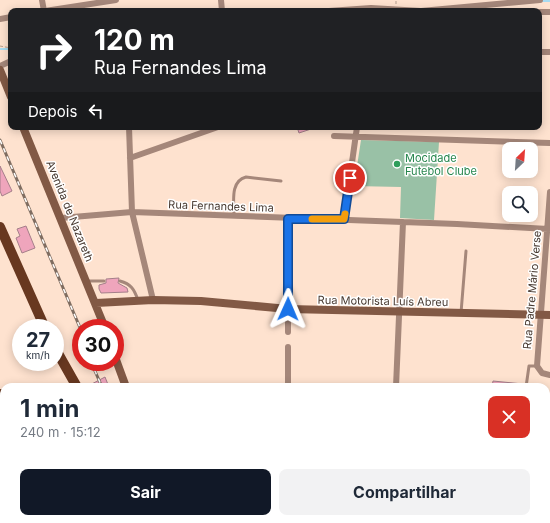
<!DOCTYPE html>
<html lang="pt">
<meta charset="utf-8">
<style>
body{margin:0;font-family:Inter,sans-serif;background:#f2f2f3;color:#1f2937;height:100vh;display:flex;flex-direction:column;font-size:15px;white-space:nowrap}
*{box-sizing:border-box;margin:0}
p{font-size:13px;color:#747a83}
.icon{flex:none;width:22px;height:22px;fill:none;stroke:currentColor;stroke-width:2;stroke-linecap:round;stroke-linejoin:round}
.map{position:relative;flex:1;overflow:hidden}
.details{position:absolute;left:0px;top:383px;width:550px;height:140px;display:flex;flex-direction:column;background:#fff;border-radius:12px 12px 0 0;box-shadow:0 2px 10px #0003}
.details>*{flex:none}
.guide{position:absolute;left:8px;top:8px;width:534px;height:122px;border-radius:8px;box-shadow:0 2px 10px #0003;background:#202124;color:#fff;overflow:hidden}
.needle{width:26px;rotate:25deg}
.fabs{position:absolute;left:502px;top:142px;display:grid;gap:8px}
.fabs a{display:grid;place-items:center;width:36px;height:36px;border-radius:8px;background:#fff;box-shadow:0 2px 10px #0003;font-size:20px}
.speed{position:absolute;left:12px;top:319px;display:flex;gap:8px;font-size:20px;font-weight:700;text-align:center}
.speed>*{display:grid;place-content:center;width:52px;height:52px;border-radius:50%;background:#fff;box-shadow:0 2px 10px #0003;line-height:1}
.speed small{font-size:10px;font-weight:400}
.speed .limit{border:6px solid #d22;background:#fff;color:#111}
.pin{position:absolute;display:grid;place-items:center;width:34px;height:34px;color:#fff;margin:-17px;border:2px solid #fff;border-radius:50%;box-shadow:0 1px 4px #0007}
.me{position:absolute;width:44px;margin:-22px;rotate:1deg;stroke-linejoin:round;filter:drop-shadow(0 0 3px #0008)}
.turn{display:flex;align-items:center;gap:14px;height:84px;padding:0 20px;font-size:18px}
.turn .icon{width:52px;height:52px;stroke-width:2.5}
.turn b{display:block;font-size:28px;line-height:34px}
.then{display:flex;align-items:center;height:38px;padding:0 20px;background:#0003;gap:8px;font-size:15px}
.round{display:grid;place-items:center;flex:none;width:42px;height:42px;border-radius:8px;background:#f2f2f3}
.overview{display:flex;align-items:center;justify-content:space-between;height:68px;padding:0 20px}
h1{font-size:24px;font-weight:700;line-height:30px}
.cta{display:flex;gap:8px;margin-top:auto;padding:8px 20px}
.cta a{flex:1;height:46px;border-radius:8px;background:#111827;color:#fff;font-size:16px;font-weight:700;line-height:46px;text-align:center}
.cta a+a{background:#f2f2f3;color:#1f2937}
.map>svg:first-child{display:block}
.green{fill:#99c1a6}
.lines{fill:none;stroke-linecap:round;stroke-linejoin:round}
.stream{stroke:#8bd9fd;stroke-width:1.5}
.building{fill:#efa5bc;stroke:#a57f8a}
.path{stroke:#b39d8e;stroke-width:1;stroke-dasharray:3 2;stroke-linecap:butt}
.lane{stroke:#a5877a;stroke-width:3}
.street{stroke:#a5877a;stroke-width:6}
.secondary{stroke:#825945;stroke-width:8}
.primary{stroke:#683820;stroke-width:10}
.rail-casing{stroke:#7f6d61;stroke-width:3}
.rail{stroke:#fff;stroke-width:1.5;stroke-dasharray:4.5;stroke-linecap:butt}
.route-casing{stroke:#114b97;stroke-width:10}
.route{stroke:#1a73e8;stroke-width:7}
.slow{stroke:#f59e0b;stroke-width:7}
.leisure-dot{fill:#2e9e5b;stroke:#fff;stroke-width:1.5}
.labels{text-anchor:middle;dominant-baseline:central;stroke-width:3;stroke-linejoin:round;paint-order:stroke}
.leisure-label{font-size:11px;fill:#27864d;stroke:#fff;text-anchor:start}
.street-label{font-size:11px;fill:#473930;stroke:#fff}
</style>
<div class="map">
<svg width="550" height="523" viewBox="0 0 550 523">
<rect width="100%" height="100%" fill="#fee2cf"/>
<path class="green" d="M361,140L439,142L434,220L400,218L401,187L354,186Z"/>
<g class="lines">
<path class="stream" d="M542,1H550
M0,49H11"/>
</g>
<path class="building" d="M297,127H314V128L299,133Z
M0,166L12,191L2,196L0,191Z
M26,226L35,248L22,253L16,238L20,236L17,229Z
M119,278L118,283L127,288L128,292L101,293L99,289V285L106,283V279Z
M105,377L109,387H86Z
M493,381L523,384V387H492Z
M142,519H162L163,523H142Z"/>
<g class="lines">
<path class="path" d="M396,4V0
M0,46L11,48"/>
<path class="lane" d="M234,215C234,202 230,181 246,177L281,181
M87,281H104
M120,281C131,284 134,289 138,300
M461,313L466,251
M526,387L529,366H537"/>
<path class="street" d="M42,0L44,11
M221,0L222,11
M45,11L116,0
M329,11L371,8L421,11L540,0
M539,12H550
M0,19L11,17
M539,52H550
M0,66L11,61
M129,127L132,212L153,300
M334,136L550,143
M130,158L218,127
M550,192L537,366L542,373L550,375
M61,218L132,212L457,224L548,229
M344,219L357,127
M288,332V219
M288,347V387
M396,387L403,222
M0,439L4,449
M296,519V523
M399,519V523
M174,522L183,519
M340,523L353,519"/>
<path class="secondary" d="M0,70L11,97
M23,127L105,328
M96,303L153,300L201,301L288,309L550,315
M115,357L126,387
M546,415L550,414
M0,428L4,426
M546,499L550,498
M173,519L175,523
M525,523L526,519"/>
<path class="primary" d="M0,227L45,328
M55,348L77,387
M0,394L4,403
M135,519L136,523"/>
<g class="rail-casing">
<path id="rail" d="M0,140L81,330
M91,362L102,387
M158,519L159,523"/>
</g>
<use href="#rail" class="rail"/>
</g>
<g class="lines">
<g class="route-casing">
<path id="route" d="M288,309V219H344L350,178"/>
</g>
<use href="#route" class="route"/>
<path class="slow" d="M312,219H344L345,214"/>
</g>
<circle class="leisure-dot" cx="397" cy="164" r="4"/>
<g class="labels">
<g class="leisure-label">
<text x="405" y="158">Mocidade<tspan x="405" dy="13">Futebol Clube</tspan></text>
</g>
<g class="street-label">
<text transform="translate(221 206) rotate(2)">Rua Fernandes Lima</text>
<text transform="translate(70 211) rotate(68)">Avenida de Nazareth</text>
<text transform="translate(532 290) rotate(-85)">Rua Padre Mário Verse</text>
<text transform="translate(383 301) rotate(1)">Rua Motorista Luís Abreu</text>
</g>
</g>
</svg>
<div class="fabs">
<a><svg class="needle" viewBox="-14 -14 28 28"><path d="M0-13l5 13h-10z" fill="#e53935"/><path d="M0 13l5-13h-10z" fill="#747a83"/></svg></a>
<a><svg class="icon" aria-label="search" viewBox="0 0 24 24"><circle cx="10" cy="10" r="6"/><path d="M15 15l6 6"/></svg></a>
</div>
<div class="speed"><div>27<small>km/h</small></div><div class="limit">30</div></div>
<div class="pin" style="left:350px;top:178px;background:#d93025"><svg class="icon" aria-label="arrive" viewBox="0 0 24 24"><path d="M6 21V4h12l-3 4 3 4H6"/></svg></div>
<svg class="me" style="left:288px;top:309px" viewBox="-20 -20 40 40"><path d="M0-17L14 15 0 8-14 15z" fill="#1a73e8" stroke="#fff" stroke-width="4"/></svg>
<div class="guide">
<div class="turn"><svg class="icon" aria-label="right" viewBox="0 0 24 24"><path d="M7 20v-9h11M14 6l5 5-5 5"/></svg><div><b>120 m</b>Rua Fernandes Lima</div></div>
<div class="then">Depois<svg class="icon" aria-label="left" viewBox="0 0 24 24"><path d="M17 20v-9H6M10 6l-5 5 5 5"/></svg></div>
</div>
<section class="details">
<div class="overview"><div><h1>1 min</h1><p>240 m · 15:12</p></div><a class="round" style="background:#d93025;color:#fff"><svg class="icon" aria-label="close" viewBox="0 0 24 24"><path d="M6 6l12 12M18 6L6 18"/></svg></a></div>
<div class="cta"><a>Sair</a><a>Compartilhar</a></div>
</section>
</div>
